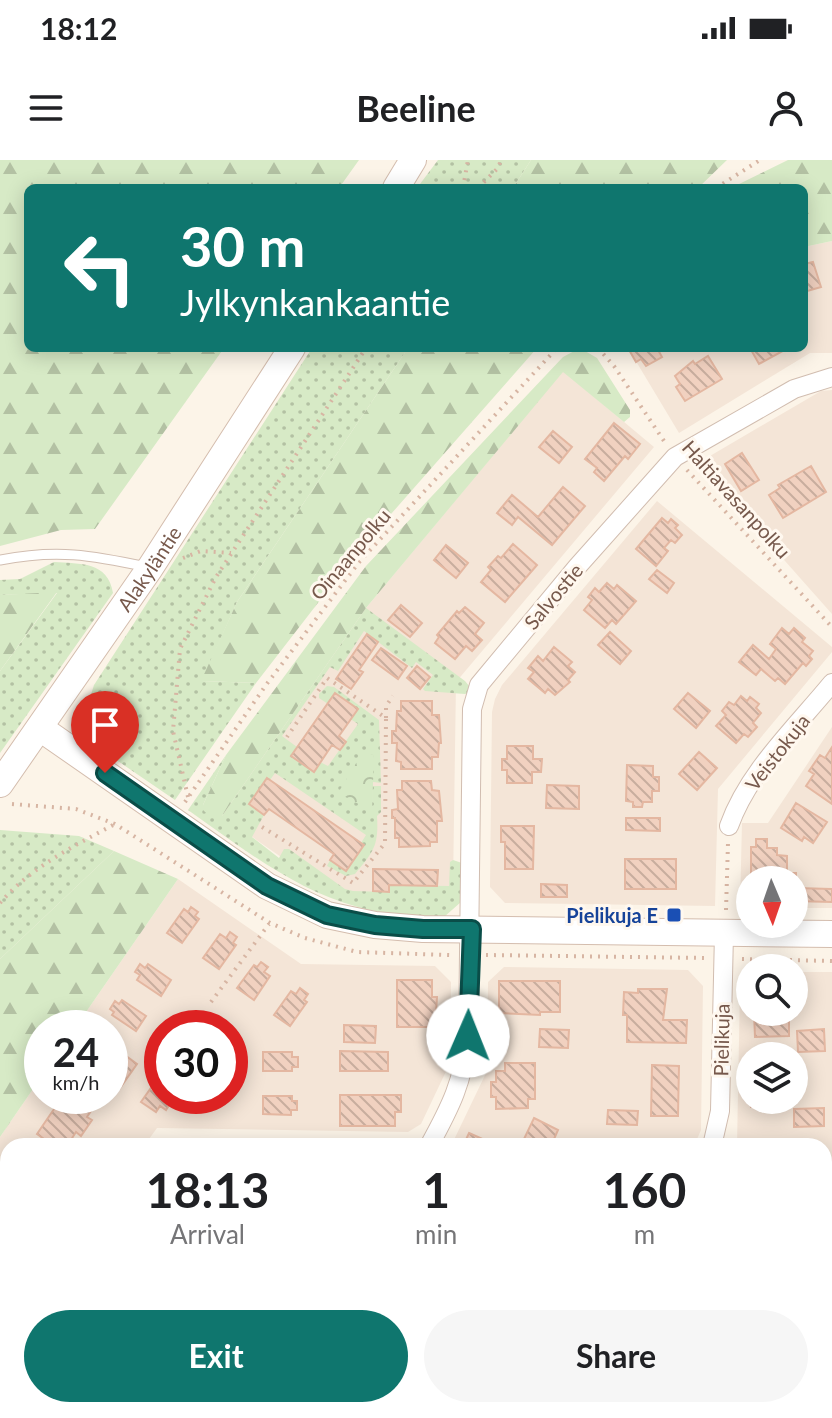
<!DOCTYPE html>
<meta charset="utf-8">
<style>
body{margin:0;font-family:Lato,sans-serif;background:#f6f6f6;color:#202124;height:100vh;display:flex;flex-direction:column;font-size:30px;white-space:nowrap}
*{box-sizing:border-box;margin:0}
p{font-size:26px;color:#757577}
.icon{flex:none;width:44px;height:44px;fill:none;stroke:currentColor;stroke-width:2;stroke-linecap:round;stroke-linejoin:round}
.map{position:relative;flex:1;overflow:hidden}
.details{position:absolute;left:0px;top:978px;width:832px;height:280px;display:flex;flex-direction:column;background:#fff;border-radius:24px 24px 0 0;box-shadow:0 4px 20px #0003}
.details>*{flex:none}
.banner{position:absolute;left:24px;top:24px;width:784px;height:168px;border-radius:12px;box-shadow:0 4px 20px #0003;background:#0f766e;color:#fff;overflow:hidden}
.needle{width:52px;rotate:178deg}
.buttons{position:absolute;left:736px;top:706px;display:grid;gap:16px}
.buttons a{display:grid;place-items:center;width:72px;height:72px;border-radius:50%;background:#fff;box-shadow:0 4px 20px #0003;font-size:40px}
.speed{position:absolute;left:24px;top:850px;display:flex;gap:16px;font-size:40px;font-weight:700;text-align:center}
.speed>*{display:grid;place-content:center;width:104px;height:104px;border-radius:50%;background:#fff;box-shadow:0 4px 20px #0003;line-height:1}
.speed small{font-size:20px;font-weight:400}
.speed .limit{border:12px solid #d22;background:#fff;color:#111}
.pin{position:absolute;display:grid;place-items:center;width:68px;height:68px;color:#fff;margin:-82px -34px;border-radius:50% 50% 50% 0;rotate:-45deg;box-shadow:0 0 8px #0007}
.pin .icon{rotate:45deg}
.me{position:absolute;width:88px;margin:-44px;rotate:1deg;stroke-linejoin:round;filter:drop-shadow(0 0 6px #0008)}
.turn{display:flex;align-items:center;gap:28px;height:168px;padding:0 24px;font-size:36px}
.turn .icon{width:104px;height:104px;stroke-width:2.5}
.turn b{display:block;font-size:56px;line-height:68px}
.eta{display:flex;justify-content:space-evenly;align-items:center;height:136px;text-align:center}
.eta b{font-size:48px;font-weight:700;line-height:56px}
.primary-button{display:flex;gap:16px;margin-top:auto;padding:16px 24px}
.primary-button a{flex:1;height:92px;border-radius:48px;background:#0f766e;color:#fff;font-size:32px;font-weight:700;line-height:92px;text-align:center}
.primary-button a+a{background:#f6f6f6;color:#202124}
.status{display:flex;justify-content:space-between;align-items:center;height:56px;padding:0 40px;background:#fff;direction:ltr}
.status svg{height:22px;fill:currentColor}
header{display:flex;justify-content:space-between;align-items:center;height:104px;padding:0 24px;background:#fff;font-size:36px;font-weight:700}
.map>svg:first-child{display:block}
.residential{fill:#f4e5d7;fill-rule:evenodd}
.grass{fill:url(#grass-dots)}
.forest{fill:url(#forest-firs)}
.park{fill:url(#park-crowns)}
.building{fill:url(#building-back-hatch);stroke:#e4b7a1;stroke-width:2}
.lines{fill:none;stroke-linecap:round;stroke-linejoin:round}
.lane-casing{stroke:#d1bdb0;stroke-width:11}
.street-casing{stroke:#d1bdb0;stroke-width:20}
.secondary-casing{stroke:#d4bdae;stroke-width:28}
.path{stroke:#d7b5a3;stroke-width:4;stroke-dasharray:2 6;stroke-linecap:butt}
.lane{stroke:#fff;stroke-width:9}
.street{stroke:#fff;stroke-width:18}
.secondary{stroke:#fff;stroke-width:26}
.route-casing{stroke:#0a4d48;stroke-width:20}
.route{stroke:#0f766e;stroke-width:14}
.transit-dot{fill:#1a4fb4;stroke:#fff8ef;stroke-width:3}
.labels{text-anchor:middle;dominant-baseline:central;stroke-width:6;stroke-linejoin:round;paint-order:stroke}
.street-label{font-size:20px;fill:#77594c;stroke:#fff8ef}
.transit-label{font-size:20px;font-weight:bold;fill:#164399;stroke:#fff8ef;text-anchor:end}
</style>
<div class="status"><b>18:12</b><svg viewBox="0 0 49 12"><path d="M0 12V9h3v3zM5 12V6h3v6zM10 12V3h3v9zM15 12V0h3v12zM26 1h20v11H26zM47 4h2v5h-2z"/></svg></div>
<header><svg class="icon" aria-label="menu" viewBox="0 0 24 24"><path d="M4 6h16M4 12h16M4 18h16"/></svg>Beeline<svg class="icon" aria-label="person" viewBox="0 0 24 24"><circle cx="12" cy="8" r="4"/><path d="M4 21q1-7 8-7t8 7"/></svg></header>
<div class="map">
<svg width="832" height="1258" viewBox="0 0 832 1258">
<defs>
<pattern id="grass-dots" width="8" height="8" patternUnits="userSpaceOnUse" patternTransform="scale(2)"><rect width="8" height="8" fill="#d7eac6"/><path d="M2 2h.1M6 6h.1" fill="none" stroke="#b3c1a3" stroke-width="1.8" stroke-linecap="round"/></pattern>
<pattern id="forest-firs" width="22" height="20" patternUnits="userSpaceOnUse" patternTransform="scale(2)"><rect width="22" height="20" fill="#d7eac6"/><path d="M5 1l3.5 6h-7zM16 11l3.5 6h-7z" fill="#b3c1a3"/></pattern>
<pattern id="park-crowns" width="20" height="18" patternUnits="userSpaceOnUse" patternTransform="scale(2)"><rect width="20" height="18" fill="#d7eac6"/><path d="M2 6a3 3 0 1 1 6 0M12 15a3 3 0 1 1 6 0" fill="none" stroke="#b3c1a3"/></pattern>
<pattern id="building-back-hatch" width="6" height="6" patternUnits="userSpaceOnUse" patternTransform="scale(2)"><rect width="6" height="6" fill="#f1d1c0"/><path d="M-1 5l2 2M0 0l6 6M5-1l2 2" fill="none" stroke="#c8ad9e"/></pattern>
</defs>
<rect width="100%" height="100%" fill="#fcf4e8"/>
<path class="residential" d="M832,81V193H810L679,273L628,188H804V87Z
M563,211L654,287L456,522L453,726L369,740L307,715L222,656L366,448Z
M832,230V454L698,303L821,231Z
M657,341L832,487V492L718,629L715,746L505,743L490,727L492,552L495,539L502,525Z
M832,567V748H794V720H750V747L740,746L742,663H768Z
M178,719L301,804L435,806L451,822L450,903L421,964L408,972L157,968L144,986H8V1182L0,1194V977L42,916V936H110V868H75ZM162,868H230V936H162Z
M504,807L688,810L703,826L701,970L694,986H451L487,911L488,822Z
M794,812H832V1258H609L613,1250H824V986H737L740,827L750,817V852H794ZM750,896H794V940H750Z
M8,1225V1250H296V1258H0V1237Z
M328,1250H565V1258H324Z"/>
<path class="grass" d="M438,0H531L513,28H417Z
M312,188H408L237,442L202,521L256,523L175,640L90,582L85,553L94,525Z
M54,402C80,404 108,401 113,433L0,593V511L57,433L0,435V420L20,419Z
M366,448L465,521L470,527L469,533L465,534L425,531L423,529L433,515L416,502L412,508L364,471L338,511L330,507L282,576L297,587L291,596L320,602L328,606L358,564L319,538V534L327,526L334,527L379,560L381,623L373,622L374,594L372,650L373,626H381V652L377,656C379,686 373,692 355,714L346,716L327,706L330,700L346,711L364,685L361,683L366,675L275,613L270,620L267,618L249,644L264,655L252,677L279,698L284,689H289L345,729L353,731L388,732L389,725L449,726L450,702L453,700L462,703L461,742L444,757C415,756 386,755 358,747C294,730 241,687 188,650L226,595L203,645L222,656Z
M0,670L79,676L114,691L0,799Z"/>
<path class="forest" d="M0,0H359L339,28H28V188H224L95,369L61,370L0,386Z
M531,0H727L698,28H513Z
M788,0H832V81L804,87V28H731Z
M408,188H537L355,395L256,523L201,521L237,442Z
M580,188L597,198L630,250V257L624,262L563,212L366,448L222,656L211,657L204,651L203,645L226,595L366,406L563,197Z
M57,432L0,511V435Z
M114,691L178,719L75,868H42V916L0,977V799Z"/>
<path class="park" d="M374,594L372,651L338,633L361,595Z"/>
<path class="building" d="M813,102L821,127L804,132V104Z
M628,188H657L662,197L646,206L641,199L636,202Z
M750,188H788L759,204Z
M708,196L722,219L685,241L676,227L680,224L675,216L693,201L695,204Z
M614,263L640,284L628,299L625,296L604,321L594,312L597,308L585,299Z
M553,271L572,287L559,303L539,287Z
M742,293L759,320L741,331L725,304Z
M811,306L826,332L783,358L769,335L780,328L778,325Z
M563,327L585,346L552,385L518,357L512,365L497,353L512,335L538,357Z
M662,358L668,363L671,359L678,365L675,368L682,375L675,383L671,380L664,388L668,391L656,406L636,389Z
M513,384L537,405L505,442L481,422L491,410L488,407L498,396L501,398Z
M446,385L468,403L456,418L434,400Z
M657,410L674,423L667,433L649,419Z
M607,423L614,429L617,425L636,441L616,464L612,460L605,468L584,450L592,440L588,437L595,428L599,432Z
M401,445L422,463L410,477L388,460Z
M465,447L484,463L475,474L482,480L472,491L466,486L455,499L435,483L439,477L437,475L457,451L459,453Z
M782,468L789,474L794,468L805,478L802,482L813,491L809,496L812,499L806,506L803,503L785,524L778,518L775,521L761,509L756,515L739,502L753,485L769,499L776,489L770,484Z
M610,472L631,491L620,504L598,485Z
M367,474L378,482L359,510L363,512L351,529L336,519Z
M554,487L572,502L568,506L575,512L568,520L570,522L555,535L548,529L545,533L528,519L534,512L528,508L538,496L543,501Z
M381,488L407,506L398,519L372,500Z
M417,506L430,517L420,529L407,518Z
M335,533L358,549L339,576L346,582L340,590L332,585L314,612L291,596Z
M688,533L710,551L696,568L674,549Z
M741,536L747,541L750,537L759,544L756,548L761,553L753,563L757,567L748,577L744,574L736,583L716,566L726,555L722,551L729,542L734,545Z
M401,541H432V555H439L441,583H439L438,597H432V609H401V602L396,601L397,583H392V571H396L397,551H401Z
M507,586H533V599H542L541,612H532V623H507V610H502V599H507Z
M832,587V644L806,626L814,614L809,611L820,595L825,598Z
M699,592L717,608L697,630L679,614Z
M627,605L653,606V617H659V631H652V642H643L642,647H633V642L626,641Z
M267,618L364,685L346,711L330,700L334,694L269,649L264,655L249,644Z
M402,621H431L432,630L439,631L442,661H437V682H430V686L399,687V678H395V658H392V650L398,649L397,630H402Z
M547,625L579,626V649L546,648Z
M796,643L827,662L813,683L804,677L802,681L781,668Z
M626,658H660V671L626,670Z
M501,666H534L533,709H505V682H501Z
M756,679H767V688H777V695L787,696V713H796V728L832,729V742L794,741V720H751V687H756Z
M625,699H676V729H625Z
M373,709L438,710L437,726L389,725V732L373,731Z
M541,724L567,725V737H541Z
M191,747L198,752L195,756L199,759L182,783L167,773L184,749L188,752Z
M230,772L237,777L233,783L236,785L219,809L203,798L220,774L226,778Z
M261,802L268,807L264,812L270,816L254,840L237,828L254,805L257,807Z
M140,804L145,808L148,804L171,820L161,836L137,820L140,815L135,812Z
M397,820H432V837H437L435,867H397Z
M499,821H560V852H540V855L499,853Z
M300,828L308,834L304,840L307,842L290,866L274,855L291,831L296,834Z
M638,829H667L663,860H687L686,883L627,882V855H623L624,832L638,833Z
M122,840L146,856L136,871L112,855L114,852L110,849L115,841L119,844Z
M754,852H789V876L755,877Z
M344,865L376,866L375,883L344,882Z
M540,869L569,870L568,888L539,887Z
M824,869L825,891L798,892L797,871Z
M340,891L388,892V911H340Z
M263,892H292V897H298V907H292V911H263Z
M122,893L137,904L120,928L110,921V900L115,903Z
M505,903H535V939H528V948L496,949V937H491V922H496V911H505Z
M652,905L679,906L678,956H651Z
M158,918L162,921V936H167L165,938L171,942L166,950L160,946L156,952L141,942Z
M340,935H401V952H395V966H340Z
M63,936H89L97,942L87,957L92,960L81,976L76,972L67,986H54L37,974Z
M263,936H292V941H297V950H291V955L263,954Z
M751,940H786L787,945L751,947Z
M824,948V966L794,967V949Z
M608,950L638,951L637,965L607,964Z
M534,958L558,970L551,986H538L524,979Z
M469,973L498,986H463Z
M8,1014V1060L0,1054V1025Z
M824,1128L832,1129V1146L824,1145Z
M8,1233V1250H12L7,1258L0,1253V1243Z
M18,1250H51L63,1258H13Z
M376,1250H387L404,1258H372Z
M466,1250H496V1258H466Z
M516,1250H546V1258H516Z
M683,1250H690L706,1258H679Z
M767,1250H794V1256L767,1254Z"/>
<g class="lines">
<g class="lane-casing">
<path id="lane" d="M0,400C57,389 91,395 147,407"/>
</g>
<g class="street-casing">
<path id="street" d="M729,666C748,612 796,567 832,523
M429,986C451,946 463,922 468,876L472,549L479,525L577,407L675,297L794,229L832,217
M712,986L720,951L724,773
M307,1258L311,1250
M590,1258L594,1250"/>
</g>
<g class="secondary-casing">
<g id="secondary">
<path d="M396,28L413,0"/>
<path d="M40,568L267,726L327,755L375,765L423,769L832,774"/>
<path id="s1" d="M0,624L150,408L292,188"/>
</g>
</g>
<path class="path" d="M463,28L468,0
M478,28L498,8L501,0
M716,28L760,0
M598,188L614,206L664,281
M687,310L832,467
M183,398L201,391L231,393
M386,558V546L393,536
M188,637L173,571L180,489L216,417L366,188
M185,642L266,525L360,401L557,188
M12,644L76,649L115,664L270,763L305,778L357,792L450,795
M262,667L353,723L385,683L386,558L327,518L287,577
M0,743C31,707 74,686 115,664
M726,750L728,683
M486,795L706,798
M742,799L832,801
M211,842L269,764"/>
<use href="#lane" class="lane"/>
<use href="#street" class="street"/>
<use href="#secondary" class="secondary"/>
</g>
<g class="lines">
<g class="route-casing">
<path id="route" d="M105,613L267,726L327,755L375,765L423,769H472L468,876"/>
</g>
<use href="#route" class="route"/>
</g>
<rect class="transit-dot" x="666" y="747" width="16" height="16" rx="4"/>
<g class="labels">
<g class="street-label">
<text transform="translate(737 339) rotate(48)">Haltiavasanpolku</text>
<text transform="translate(350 394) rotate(-50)">Oinaanpolku</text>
<text stroke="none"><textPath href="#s1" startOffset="262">Alakyläntie</textPath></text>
<text transform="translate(553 436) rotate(-50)">Salvostie</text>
<text transform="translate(777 592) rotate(-52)">Veistokuja</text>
<text transform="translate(721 880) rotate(-89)">Pielikuja</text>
</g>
<g class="transit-label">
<text x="658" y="755">Pielikuja E</text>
</g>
</g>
</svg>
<div class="buttons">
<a><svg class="needle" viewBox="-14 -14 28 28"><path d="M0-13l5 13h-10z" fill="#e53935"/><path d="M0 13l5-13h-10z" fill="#757577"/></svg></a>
<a><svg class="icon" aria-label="search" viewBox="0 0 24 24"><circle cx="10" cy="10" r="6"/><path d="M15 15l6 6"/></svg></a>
<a><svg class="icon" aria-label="layers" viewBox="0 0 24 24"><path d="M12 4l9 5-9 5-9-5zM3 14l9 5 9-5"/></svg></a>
</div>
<div class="speed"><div>24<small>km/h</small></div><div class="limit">30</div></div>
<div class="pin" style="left:105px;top:613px;background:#d93025"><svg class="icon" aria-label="arrive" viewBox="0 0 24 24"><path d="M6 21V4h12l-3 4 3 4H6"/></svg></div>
<svg class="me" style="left:468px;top:876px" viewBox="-20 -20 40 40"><circle r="19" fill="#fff"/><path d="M0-13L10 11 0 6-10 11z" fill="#0f766e"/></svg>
<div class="banner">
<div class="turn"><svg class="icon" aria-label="left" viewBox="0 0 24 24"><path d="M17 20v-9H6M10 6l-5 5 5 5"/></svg><div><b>30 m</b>Jylkynkankaantie</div></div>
</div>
<section class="details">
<div class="eta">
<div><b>18:13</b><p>Arrival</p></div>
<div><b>1</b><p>min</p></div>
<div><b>160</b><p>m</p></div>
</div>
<div class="primary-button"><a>Exit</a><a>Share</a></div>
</section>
</div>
